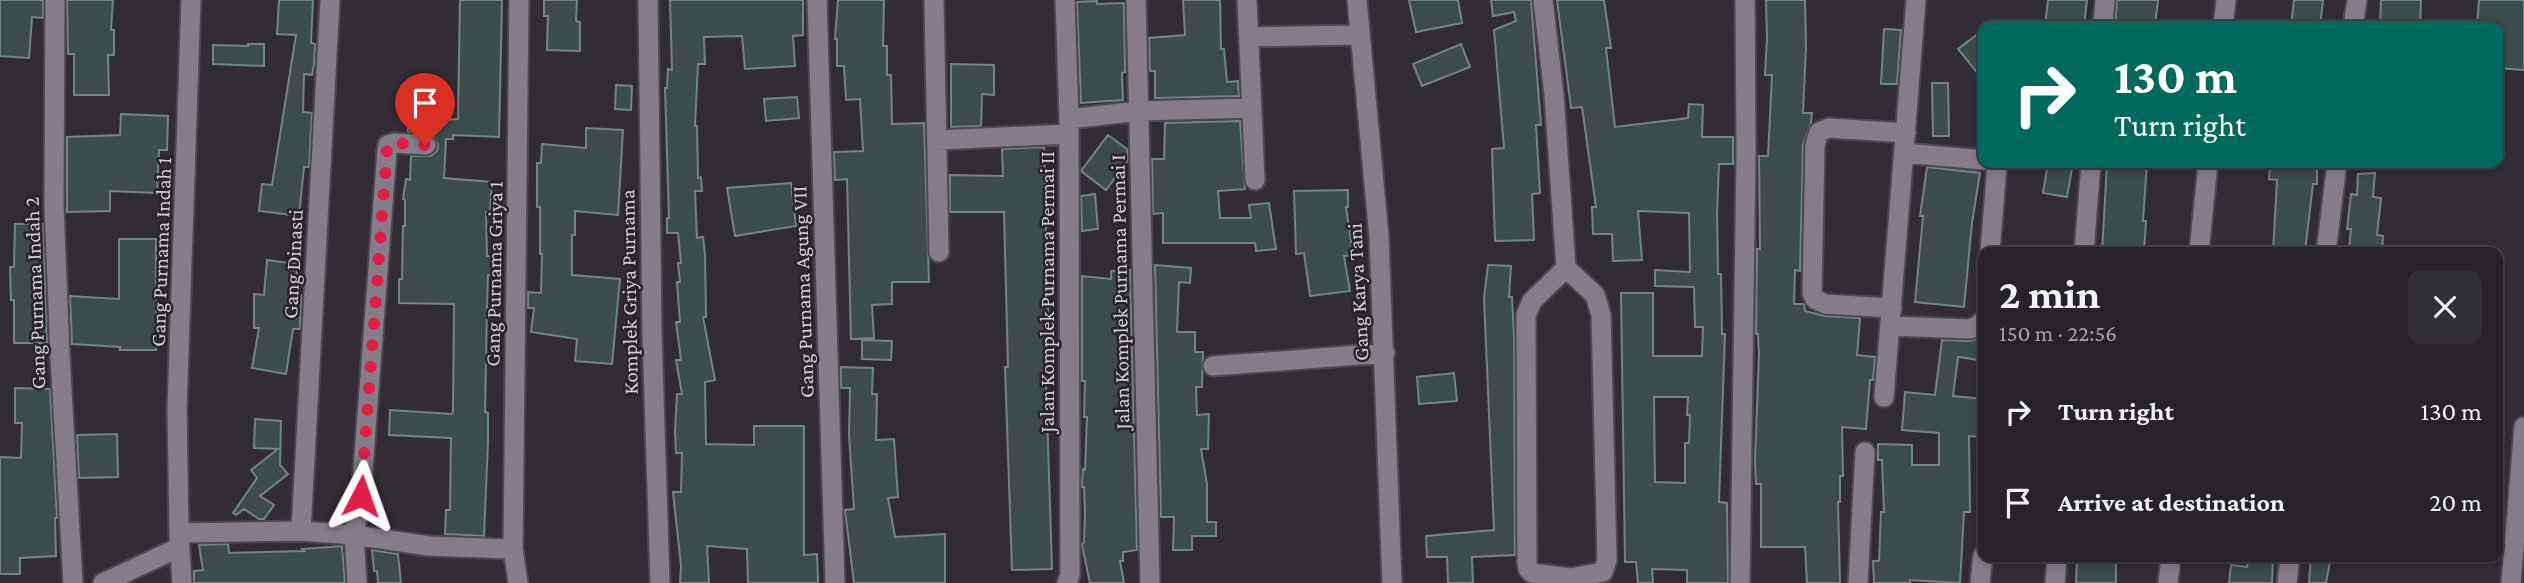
<!DOCTYPE html>
<meta charset="utf-8">
<style>
body{margin:0;font-family:"Crimson Pro",serif;background:#322f34;color:#f1f3f6;height:100vh;display:flex;flex-direction:column;font-size:26px;white-space:nowrap}
*{box-sizing:border-box;margin:0}
p{font-size:23px;color:#a4a4a8}
.icon{flex:none;width:38px;height:38px;fill:none;stroke:currentColor;stroke-width:2;stroke-linecap:round;stroke-linejoin:round}
.map{position:relative;flex:1;overflow:hidden}
.sheet{position:absolute;left:1978px;top:247px;width:525px;height:315px;display:flex;flex-direction:column;background:#262228;border-radius:14px;box-shadow:0 4px 10px #0003,0 0 0 2px #423f45}
.sheet>*{flex:none}
.top-card{position:absolute;left:1978px;top:21px;width:525px;height:147px;border-radius:14px;box-shadow:0 4px 10px #0003,0 0 0 2px #423f45;background:#00695c;color:#fff;overflow:hidden}
.pin{position:absolute;display:grid;place-items:center;width:60px;height:60px;color:#fff;margin:-72px -30px;border-radius:50% 50% 50% 0;rotate:-45deg;box-shadow:0 0 7px #0007}
.pin .icon{rotate:45deg}
.me{position:absolute;width:77px;margin:-38px;rotate:4deg;stroke-linejoin:round;filter:drop-shadow(0 0 5px #0008)}
.turn{display:flex;align-items:center;gap:24px;height:147px;padding:0 21px;font-size:32px}
.turn .icon{width:91px;height:91px;stroke-width:2.5}
.turn b{display:block;font-size:49px;line-height:60px}
.round{display:grid;place-items:center;flex:none;width:74px;height:74px;border-radius:14px;background:#322f34}
.summary{display:flex;align-items:center;justify-content:space-between;height:119px;padding:0 21px}
h1{font-size:42px;font-weight:700;line-height:52px}
ul{padding:0;list-style:none}
li{display:flex;align-items:center;gap:21px;height:91px;padding:0 21px}
li div{flex:1}
li b{display:block;font-size:26px}
li em{font-style:normal}
.map>svg:first-child{display:block}
.building{fill:#3d4b4b;stroke:#748483;stroke-width:2;fill-rule:evenodd}
.lines{fill:none;stroke-linecap:round;stroke-linejoin:round}
.minor-casing{stroke:#4e4951;stroke-width:23}
.minor{stroke:#857e89;stroke-width:19}
.route{stroke:#e11d48;stroke-width:12;stroke-dasharray:0 21.6}
.labels{text-anchor:middle;dominant-baseline:central;stroke-width:5;stroke-linejoin:round;paint-order:stroke}
.street-label{font-size:21px;fill:#d4d0d6;stroke:#29232b}
</style>
<div class="map">
<svg width="2524" height="583" viewBox="0 0 2524 583">
<rect width="100%" height="100%" fill="#322d35"/>
<path class="building" d="M0,0H43V18L32,17L29,58L0,56Z
M67,0H113L111,30H114V55H108L109,95H74V54H68Z
M279,0H313L311,43L315,44L314,64L312,75L304,74L303,112L312,113L309,167H304L299,216L259,211L262,184L272,185L296,35L277,34Z
M460,0H502L499,137L453,135V139H446L444,178L492,182L490,212H486L487,256H492V275H488L487,307L485,412L488,413V442L484,536L445,534L446,510H450L451,438L389,435L390,410L452,414L453,411L454,304L399,303V279H402L403,226H405V200L403,199L406,179L410,180L411,156H431L437,151L438,145L432,134L408,132V122L458,119Z
M544,0H577L576,21L580,22V51L547,50L548,16H544Z
M670,0H803V35L793,36L795,66L745,69L742,36L704,37L705,64H698L695,126H697L698,178L701,177L702,191H695L697,238L703,237L705,254L706,317H703L715,380L705,382L706,444L754,445V426H804V555L817,554L818,583H748L747,549L707,546L709,583H680L681,566L673,492H681L682,453H676L675,431L677,394H682L676,360H681L676,322H680L677,282H680L678,263H681L678,233H667V218H669L665,88H667L668,69L672,70Z
M838,0H884L883,46H887V75H891L892,124L924,123L929,282H892V304L872,305L874,338L851,339L847,179L835,180L834,152L863,151L860,99L846,100L844,66H837V39H835Z
M1183,0H1220L1221,49H1224L1227,82L1238,81L1239,96L1155,98V71H1150L1149,38L1185,35Z
M1409,0H1458L1462,23L1416,32Z
M1491,0H1531L1541,125H1536L1540,193L1532,194L1534,240L1495,241L1492,149L1504,148L1494,30L1516,21L1514,12L1493,16Z
M1557,0H1604L1611,48H1606L1615,127L1688,118L1689,104L1703,105L1702,137H1733V164H1719L1717,214L1718,274H1721L1722,334H1725L1719,502L1727,503L1728,583H1687V570L1652,569L1653,583H1638L1636,562H1625L1621,293H1653V356H1702L1703,327H1695L1694,287L1655,286V270L1690,272L1689,213L1638,211L1642,260L1613,261L1612,234H1593L1592,207H1596L1582,107L1571,108ZM1654,397H1688L1687,415H1690L1689,443H1685V483L1655,482Z
M1766,0H1805L1806,47L1803,113H1812L1811,123L1803,145L1800,271L1795,270L1794,304H1804L1805,311L1824,316L1860,318L1857,355L1875,357L1873,380H1870L1866,429L1842,427L1843,476H1840V502H1838L1840,583H1807L1805,547H1761V484H1756L1755,461L1759,353L1758,334H1756L1757,249H1760L1759,156H1768L1772,75H1765L1767,38Z
M2048,0H2087L2084,26H2045Z
M2117,0H2158L2155,26H2115Z
M2294,0H2323L2320,26H2291Z
M2381,0H2421L2420,26H2380Z
M2479,0H2524V70L2497,68V26H2477Z
M1097,1V4L1124,3L1125,72L1122,73L1123,100L1081,103L1077,2Z
M1884,29L1901,30L1897,84H1881Z
M1983,30V80L1958,49Z
M248,44H264V66L213,64V45L248,46Z
M1461,44L1470,67L1422,86L1413,64Z
M951,64L994,65V95L982,94L981,126L951,127Z
M1932,83H1948L1949,136H1933Z
M616,85L632,86L631,110L615,109Z
M797,97L799,118L766,121L764,99Z
M121,114L168,116L167,150H159L157,193L110,191V211L67,212V137L120,135Z
M1240,121L1245,189L1218,191L1220,218H1251L1249,205L1269,203L1276,249L1256,251L1255,243H1163V213L1153,214L1152,159H1164L1165,123Z
M586,128L623,130L618,215L575,211V235H572V275L620,279L612,364L575,361L577,339L531,332L534,308H528V292L541,293L542,254H540V207H537V163H541L542,144L586,148Z
M1108,135L1127,149L1128,160L1106,190L1081,171Z
M1044,147L1049,349H1045L1052,569L1012,570L1005,367H1008L1004,212H950V175L1003,176L1002,149Z
M2048,163H2073L2067,197L2043,193Z
M2107,163H2147L2143,221H2146L2144,252H2102Z
M2270,163H2317V184H2313L2305,252H2273L2277,180L2269,179Z
M1927,167L1980,173L1972,223L1964,307L1915,302L1923,216H1920Z
M2375,173L2373,197L2381,198L2377,235L2383,236L2382,252L2349,250L2351,229H2347L2351,194L2357,195L2358,174Z
M791,183L796,226L735,236L727,188Z
M1348,190V207H1346L1353,255L1344,256L1350,291L1310,296L1304,253L1296,254L1294,191Z
M1095,194L1098,229L1082,231L1081,196Z
M15,224H43L47,343H14V300H11L10,267H14Z
M119,239H156V350H120V347L72,344L70,296L119,299Z
M267,260L298,264L294,295H301L300,329H293L286,374L252,368L259,328H254V294L264,295Z
M1155,265L1191,268L1190,283L1179,282L1177,332H1195V352H1203L1202,387H1196L1197,415L1209,414L1208,449H1201L1207,484V522H1216V536H1192V550H1173L1174,517H1161Z
M1488,265L1511,266L1509,297H1512L1514,337L1515,555L1472,557L1473,583H1448L1447,557H1427L1426,536L1494,530L1484,298Z
M1130,270L1137,550L1123,552V561H1120L1124,583H1090L1082,545L1084,542L1085,513L1084,487H1082V484L1083,469L1085,470L1087,417H1084L1085,381H1082V276L1111,279V271Z
M1982,337L1979,360L1958,357L1953,396L1983,399V437L1969,436L1970,512H1964L1960,583L1910,580V583H1874L1873,561H1879L1881,512H1884L1882,460H1878V444L1912,445V465H1939V433L1902,430L1905,392L1935,395L1942,340L1970,341Z
M862,340L892,341L891,360L862,359Z
M841,367L873,368L872,394H877L876,440L894,439L898,497L888,498L895,537L945,534V583H854L845,510L854,509L849,435L850,388H841Z
M1454,373L1457,401L1419,404L1417,377Z
M15,388L50,389L57,518H55L56,556L20,558V574H0V457L21,458L22,423H15Z
M255,419L281,421L280,465L288,474L260,496L274,505L264,519H259L244,509L236,515L233,513L257,478L251,470L278,449L254,448Z
M117,434L118,477L79,478L77,435Z
M228,544L229,553L304,551L302,549L342,546L345,583H194V571L203,570L199,545Z
M372,550L398,554L401,583H378L377,571H374Z
M2077,556H2116V583H2076Z
M2249,556H2273L2272,583H2229L2231,565L2247,567Z
M2311,556L2331,557L2326,583H2309Z"/>
<g class="lines">
<g class="minor-casing">
<path id="minor" d="M55,0L54,205L60,356L73,583
M191,0L177,409L179,533L301,531L354,535L357,583
M648,0L652,334L660,583
M817,0L835,583
M934,0L939,252
M1065,0L1069,119L1070,575L1067,583
M1136,0L1150,583
M1247,0L1255,180
M1357,0L1379,237L1392,583
M1543,0L1554,95L1566,268L1595,295L1601,315L1607,560L1603,572L1570,578V583
M2103,26L2105,0
M2223,26L2226,0
M2353,26L2357,0
M1249,37L1360,35
M1069,119L1139,111L1252,108
M937,140L1069,134
M426,145L394,143L388,145L387,150L361,496L354,535L429,546L513,549
M1905,153L1983,160
M1990,252L1997,165L1995,163
M2084,252L2091,163
M2199,252L2208,163
M2326,252L2337,163
M1566,268L1532,301L1526,315L1527,563L1528,569L1532,573L1570,578
M1892,308L1825,304L1815,299L1812,293L1815,145L1819,132L1829,128L1906,133
M1890,326L1970,329L1977,326L1983,321
M1213,366L1385,353
M1884,397L1916,0
M301,531L330,0
M179,535L182,583
M103,583L180,547
M518,583L513,549L519,0
M1740,583L1746,154L1745,0
M1858,583L1865,452
M1980,583L1983,556
M2055,583L2057,556
M2168,583L2171,556
M2287,583L2290,556
M2511,583L2524,427"/>
</g>
<use href="#minor" class="minor"/>
</g>
<g class="lines">
<path class="route" d="M361,496L387,150L388,145L394,143L425,145"/>
</g>
<g class="labels">
<g class="street-label">
<text transform="translate(161 252) rotate(-88)">Gang Purnama Indah 1</text>
<text transform="translate(293 264) rotate(-87)">Gang Dinasti</text>
<text transform="translate(494 274) rotate(-89)">Gang Purnama Griya 1</text>
<text transform="translate(629 292) rotate(-91)">Komplek Griya Purnama</text>
<text transform="translate(803 292) rotate(-92)">Gang Purnama Agung VII</text>
<text transform="translate(1047 292) rotate(-90)">Jalan Komplek Purnama Permai II</text>
<text transform="translate(1120 292) rotate(-91)">Jalan Komplek Purnama Permai I</text>
<text transform="translate(1358 292) rotate(-93)">Gang Karya Tani</text>
<text transform="translate(35 293) rotate(-92)">Gang Purnama Indah 2</text>
</g>
</g>
</svg>
<div class="pin" style="left:425px;top:145px;background:#d93025"><svg class="icon" aria-label="arrive" viewBox="0 0 24 24"><path d="M6 21V4h12l-3 4 3 4H6"/></svg></div>
<svg class="me" style="left:361px;top:496px" viewBox="-20 -20 40 40"><path d="M0-17L14 15 0 8-14 15z" fill="#e11d48" stroke="#fff" stroke-width="4"/></svg>
<div class="top-card">
<div class="turn"><svg class="icon" aria-label="right" viewBox="0 0 24 24"><path d="M7 20v-9h11M14 6l5 5-5 5"/></svg><div><b>130 m</b>Turn right</div></div>
</div>
<section class="sheet">
<div class="summary"><div><h1>2 min</h1><p>150 m · 22:56</p></div><a class="round"><svg class="icon" aria-label="close" viewBox="0 0 24 24"><path d="M6 6l12 12M18 6L6 18"/></svg></a></div>
<ul>
<li><svg class="icon" aria-label="right" viewBox="0 0 24 24"><path d="M7 20v-9h11M14 6l5 5-5 5"/></svg><div><b>Turn right</b></div><em>130 m</em></li>
<li><svg class="icon" aria-label="arrive" viewBox="0 0 24 24"><path d="M6 21V4h12l-3 4 3 4H6"/></svg><div><b>Arrive at destination</b></div><em>20 m</em></li>
</ul>
</section>
</div>
